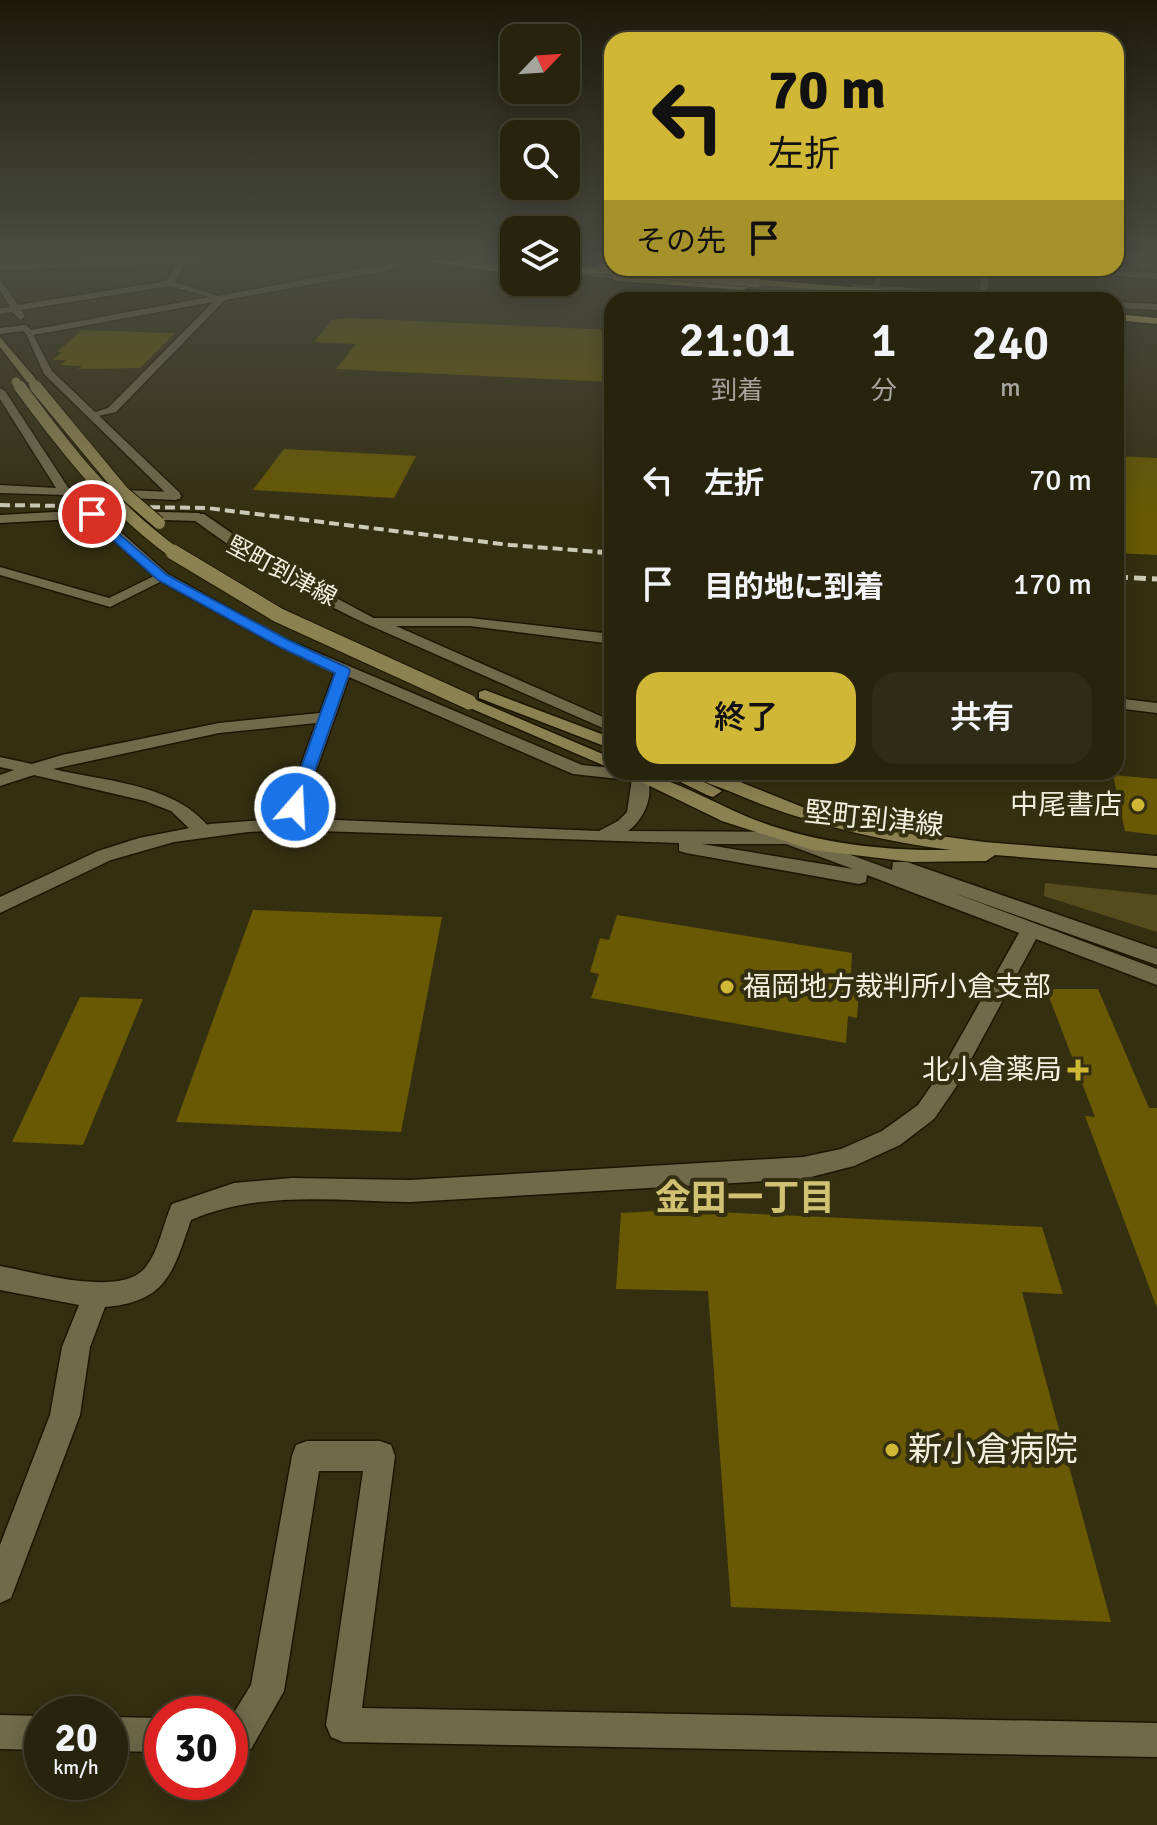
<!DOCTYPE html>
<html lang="ja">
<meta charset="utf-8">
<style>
body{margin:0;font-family:Signika,"Noto Sans JP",sans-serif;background:#302b16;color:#f1f3f6;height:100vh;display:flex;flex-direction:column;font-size:30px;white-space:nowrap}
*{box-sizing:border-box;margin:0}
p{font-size:26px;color:#a5a49d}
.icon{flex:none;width:44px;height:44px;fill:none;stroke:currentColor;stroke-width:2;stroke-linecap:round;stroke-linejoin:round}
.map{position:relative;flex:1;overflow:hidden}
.panel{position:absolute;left:604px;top:292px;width:520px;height:488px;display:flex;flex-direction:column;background:#28230d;border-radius:24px;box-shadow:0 4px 20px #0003,0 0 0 2px #44402e}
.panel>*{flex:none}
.banner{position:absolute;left:604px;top:32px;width:520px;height:244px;border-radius:24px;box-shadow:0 4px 20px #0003,0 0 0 2px #44402e;background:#d0b736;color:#111;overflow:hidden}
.needle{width:52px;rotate:65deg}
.buttons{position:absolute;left:500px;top:24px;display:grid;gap:16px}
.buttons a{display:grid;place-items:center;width:80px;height:80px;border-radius:16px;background:#28230d;box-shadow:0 4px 20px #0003,0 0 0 2px #44402e;font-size:40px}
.speed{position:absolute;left:24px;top:1696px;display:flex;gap:16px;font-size:40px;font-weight:700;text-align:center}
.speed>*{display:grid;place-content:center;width:104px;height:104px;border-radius:50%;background:#28230d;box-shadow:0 4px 20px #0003,0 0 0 2px #44402e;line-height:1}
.speed small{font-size:20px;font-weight:400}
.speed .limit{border:12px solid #d22;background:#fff;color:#111}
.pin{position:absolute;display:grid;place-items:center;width:68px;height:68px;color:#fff;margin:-34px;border:4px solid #fff;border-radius:50%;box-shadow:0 2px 8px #0007}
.me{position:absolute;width:88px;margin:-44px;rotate:19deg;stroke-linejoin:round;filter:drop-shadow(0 0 6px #0008)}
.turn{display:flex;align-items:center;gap:28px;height:168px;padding:0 32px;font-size:36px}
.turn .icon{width:104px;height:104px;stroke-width:2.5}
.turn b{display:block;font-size:56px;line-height:68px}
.then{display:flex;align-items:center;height:76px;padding:0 32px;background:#0003;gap:16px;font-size:30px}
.eta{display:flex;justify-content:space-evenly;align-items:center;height:136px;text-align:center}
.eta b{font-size:48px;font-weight:600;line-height:56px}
.primary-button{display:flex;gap:16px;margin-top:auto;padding:16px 32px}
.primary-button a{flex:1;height:92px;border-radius:24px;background:#d0b736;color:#111;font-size:32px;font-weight:600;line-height:92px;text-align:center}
.primary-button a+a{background:#302b16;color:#f1f3f6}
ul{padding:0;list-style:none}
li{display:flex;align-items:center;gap:24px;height:104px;padding:0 32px}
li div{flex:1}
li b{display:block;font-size:30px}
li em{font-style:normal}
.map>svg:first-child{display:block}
.green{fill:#554c1e}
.building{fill:#685902}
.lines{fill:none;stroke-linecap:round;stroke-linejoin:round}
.minor-casing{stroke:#1c1600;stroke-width:3}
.tertiary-casing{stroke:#1c1600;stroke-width:3}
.secondary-casing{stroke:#1c1600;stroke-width:3}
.motorway-casing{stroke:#1c1600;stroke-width:3}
.minor{fill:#706a4b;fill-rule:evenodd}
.tertiary{fill:#706a4b;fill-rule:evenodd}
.secondary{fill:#8c8251;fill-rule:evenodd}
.motorway{fill:#cdba60;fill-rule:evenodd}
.rail-far1{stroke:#cdcab6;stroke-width:4;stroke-dasharray:10 5;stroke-linecap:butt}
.rail{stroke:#cdcab6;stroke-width:5;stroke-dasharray:12 6;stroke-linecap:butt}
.secondary-bridge-far2-casing{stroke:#1c1600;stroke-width:10;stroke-linecap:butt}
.secondary-bridge-far1-casing{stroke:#1c1600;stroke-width:14;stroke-linecap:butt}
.secondary-bridge-casing{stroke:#1c1600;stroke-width:17;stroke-linecap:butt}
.motorway-bridge-casing{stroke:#1c1600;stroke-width:12;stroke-linecap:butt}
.secondary-bridge-far2{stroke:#8c8251;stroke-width:9}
.secondary-bridge-far1{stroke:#8c8251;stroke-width:12}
.secondary-bridge{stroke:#8c8251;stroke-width:15}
.motorway-bridge{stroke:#cdba60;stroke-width:11}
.route{fill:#1a73e8;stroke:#114b97;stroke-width:2}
.poi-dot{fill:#d0b736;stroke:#352f11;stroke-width:3}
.labels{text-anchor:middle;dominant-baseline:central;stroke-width:8;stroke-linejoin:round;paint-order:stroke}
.far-street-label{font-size:24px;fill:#f2efde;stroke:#352f11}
.poi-label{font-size:28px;fill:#f2efde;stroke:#352f11;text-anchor:end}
.street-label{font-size:28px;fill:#f2efde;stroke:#352f11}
.near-poi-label{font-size:34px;fill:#f2efde;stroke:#352f11;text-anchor:start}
.near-neighbourhood-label{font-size:36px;font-weight:bold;fill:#d1c173;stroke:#352f11}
</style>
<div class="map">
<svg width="1157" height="1825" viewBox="0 0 1157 1825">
<rect width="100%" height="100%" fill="#352f11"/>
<path class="green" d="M1045,883L1157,895V932L1044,896Z"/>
<path class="building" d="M349,318L612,330V382L336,369L356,344L314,342L332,320Z
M82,330L168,333H175L140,368L78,369L82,366L60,365L66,360H53L62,352H57Z
M284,449L416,456L394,498L253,490Z
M1116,456L1157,458V555L1116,553Z
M1113,775L1157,779V835L1125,831Z
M253,910L442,917L401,1132L176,1122Z
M617,915L852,953L851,975L860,977L857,1018L848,1016L846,1043L591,998L599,974L590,972L600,938L609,940Z
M1046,989H1098L1149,1108H1157V1308L1085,1116L1095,1117Z
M80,997L143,999L83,1145L12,1142Z
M672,1210L1042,1227L1063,1294L1022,1292L1111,1622L731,1607L708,1291L616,1289L621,1213Z"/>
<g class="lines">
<g class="minor-casing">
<path id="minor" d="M179,259H187L175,282L218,296L414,259L386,271L225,300L116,412L89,418V414L108,408L213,302L28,336L23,331L0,334V328L26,325L31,330L209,297L170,286L21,310L25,317L20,320L12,312L0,314V308L10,307L0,290V279L18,305L167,281Z
M1151,259H1157V262Z
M879,268H887L877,291H871Z
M983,268H991L986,296L982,299L978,296Z
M1046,268L1157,273V279L1050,271Z
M65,488L176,492L182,496L176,500L61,495L59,492Z
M92,510L199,513L205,517L199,521L92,518L0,523V515Z
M0,567L109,598L158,574L170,577L110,607L0,575Z
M374,618H470L612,634V644L470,626H396L612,721V732L369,625V619Z
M283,638L582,765L612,768V772H644L648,776L639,781L573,774L349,677L296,828H282L280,824L316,723L219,733L53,769C104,781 178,784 211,830L202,836L195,834L171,811L145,801L34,775L0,786V775L14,770L0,767V757L32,764L62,755L219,723L320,713L335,671L278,646V640Z
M1116,698L1157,703V713L1116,708Z
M292,1178L410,1180L419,1183L423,1191L419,1199L410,1202C337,1201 260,1190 191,1220C173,1272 167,1302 105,1307L90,1347L80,1415L11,1598L0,1603V1545L50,1415L62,1347L79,1305L0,1290V1266C34,1272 120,1298 145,1268C159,1251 163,1224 172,1204L234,1183Z
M307,1441H380L391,1445L395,1456L362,1708L1157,1723V1757L343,1742L331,1737L326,1725L363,1471H319L284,1691L251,1749L230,1754V1719L251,1685L292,1456L296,1445Z
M0,1715L42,1716V1750L0,1749Z
M110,1717L162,1718V1752L110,1751Z"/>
</g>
<g class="tertiary-casing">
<path id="tertiary" d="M195,259H295L0,270V264Z
M456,259L514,263V269L460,261Z
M566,268L640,275L644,278L640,281L566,274Z
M732,282L867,292L871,295L867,298L729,287Z
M853,284L1043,297L1047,300L850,289Z
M1116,302L1157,304V310L1116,308Z
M25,331H31L52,371L180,493V499H172L44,374Z
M0,388L5,391L71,492L69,495L0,493V485L56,488L0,399Z
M87,511H97L168,574L291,643L283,648L278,646L158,580L87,517Z
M194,514H204L288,572L381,622L379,625H369C306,596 249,561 194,520Z
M633,772H644C657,791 645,819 628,831L788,832L892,870L893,862H907L1157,949V965L951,892L1157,969V985L1036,939L956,1087L934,1119L900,1145L854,1166L803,1179L410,1202L401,1199L397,1191L401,1183L410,1180L803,1157L841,1149L882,1131L918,1105L940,1073L1019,933L867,875L866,882L859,884L686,853L679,851V843L289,830L248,832L174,842L111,860L0,913V897L98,851L139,838L210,824L289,818L599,831L618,821L627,812ZM702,844H786L853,869Z"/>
</g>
<g class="secondary-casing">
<path id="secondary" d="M0,259H12L0,263Z
M0,337L35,378V382H27L0,347Z
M485,690L612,738V749L479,698V692Z
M469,697L612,758V769L463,705V699Z
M621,772C668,772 714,805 758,821C820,844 885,851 951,850C875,840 800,822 729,791C717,786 700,782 691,772H715L805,808L897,830L984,842L1157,856V868L995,855L986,861L912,862L813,850L722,821Z
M660,772H684L722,791L713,797L707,795Z"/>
</g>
<g class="motorway-casing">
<path id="motorway" d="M427,259L514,268V274L432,262Z
M566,265L631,271L634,276L726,283L723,280L728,277L1011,300H961L745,284L748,287L743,290L616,281L611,278L614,275L566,271Z
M1116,314L1157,318V324L1116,320Z"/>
</g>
<use href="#minor" class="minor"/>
<use href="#tertiary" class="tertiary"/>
<use href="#secondary" class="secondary"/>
<use href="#motorway" class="motorway"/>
<path class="rail-far1" d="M0,505L207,508L510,545L612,553"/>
<path class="rail" d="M598,552L612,553
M1116,577L1157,579"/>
<g class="secondary-bridge-far2-casing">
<path id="secondary-bridge-far2" d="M16,382L21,389
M33,383L38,389"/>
</g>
<g class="secondary-bridge-far1-casing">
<path id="secondary-bridge-far1" d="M20,387C69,453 109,505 176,554
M36,387L123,492L159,523"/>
</g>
<g class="secondary-bridge-casing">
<path id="secondary-bridge" d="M173,552L278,615L469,702"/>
</g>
<g class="motorway-bridge-casing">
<path id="motorway-bridge" d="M603,268L756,282"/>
</g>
<use href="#secondary-bridge-far2" class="secondary-bridge-far2"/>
<use href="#secondary-bridge-far1" class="secondary-bridge-far1"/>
<use href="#secondary-bridge" class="secondary-bridge"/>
<use href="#motorway-bridge" class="motorway-bridge"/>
</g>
<linearGradient id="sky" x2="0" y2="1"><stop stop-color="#1d1a09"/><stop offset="0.5" stop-color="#4b4d43"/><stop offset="1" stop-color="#4b4d43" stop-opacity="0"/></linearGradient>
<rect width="1157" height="515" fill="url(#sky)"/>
<path class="route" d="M92,511L167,575L288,640L348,668L350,671L301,810L295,812L287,807L335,673L278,646L158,580L87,517L86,514Z"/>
<g class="poi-dot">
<circle cx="1138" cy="805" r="8"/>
<circle cx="727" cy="987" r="8"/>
<path d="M1074 1058h8v8h8v8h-8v8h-8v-8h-8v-8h8z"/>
<circle cx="892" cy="1450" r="8"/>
</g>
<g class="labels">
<g class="far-street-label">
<text transform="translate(282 571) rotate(28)">堅町到津線</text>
</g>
<g class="poi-label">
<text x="1122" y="805">中尾書店</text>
<text x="743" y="987" text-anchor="start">福岡地方裁判所小倉支部</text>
<text x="1062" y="1070">北小倉薬局</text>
</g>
<g class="street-label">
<text transform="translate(874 819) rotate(6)">堅町到津線</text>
</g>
<g class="near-poi-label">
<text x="908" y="1450">新小倉病院</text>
</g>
<g class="near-neighbourhood-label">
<text x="745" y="1198">金田一丁目</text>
</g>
</g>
</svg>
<div class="buttons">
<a><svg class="needle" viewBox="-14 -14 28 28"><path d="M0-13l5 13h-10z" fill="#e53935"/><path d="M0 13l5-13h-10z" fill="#a5a49d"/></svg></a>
<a><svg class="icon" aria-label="search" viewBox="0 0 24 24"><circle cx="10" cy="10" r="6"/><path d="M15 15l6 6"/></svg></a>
<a><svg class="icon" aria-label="layers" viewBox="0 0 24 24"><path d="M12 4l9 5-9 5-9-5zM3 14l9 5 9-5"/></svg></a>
</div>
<div class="speed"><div>20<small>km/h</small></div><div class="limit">30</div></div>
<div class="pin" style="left:92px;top:514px;background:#d93025"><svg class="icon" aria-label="arrive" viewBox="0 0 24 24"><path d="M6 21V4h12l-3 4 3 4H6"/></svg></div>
<svg class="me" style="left:295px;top:807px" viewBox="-20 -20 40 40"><circle r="17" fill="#1a73e8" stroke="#fff" stroke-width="3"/><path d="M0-11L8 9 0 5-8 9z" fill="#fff"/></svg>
<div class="banner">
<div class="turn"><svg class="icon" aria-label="left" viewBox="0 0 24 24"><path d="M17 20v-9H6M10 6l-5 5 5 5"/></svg><div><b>70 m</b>左折</div></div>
<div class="then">その先<svg class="icon" aria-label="arrive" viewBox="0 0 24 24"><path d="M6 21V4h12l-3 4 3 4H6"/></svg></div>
</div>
<section class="panel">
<div class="eta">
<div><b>21:01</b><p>到着</p></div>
<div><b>1</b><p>分</p></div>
<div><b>240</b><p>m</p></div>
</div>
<ul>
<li><svg class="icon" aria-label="left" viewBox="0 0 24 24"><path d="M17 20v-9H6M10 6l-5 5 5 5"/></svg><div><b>左折</b></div><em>70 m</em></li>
<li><svg class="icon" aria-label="arrive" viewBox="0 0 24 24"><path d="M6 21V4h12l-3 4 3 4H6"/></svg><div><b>目的地に到着</b></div><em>170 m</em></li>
</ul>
<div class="primary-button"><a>終了</a><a>共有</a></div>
</section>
</div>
